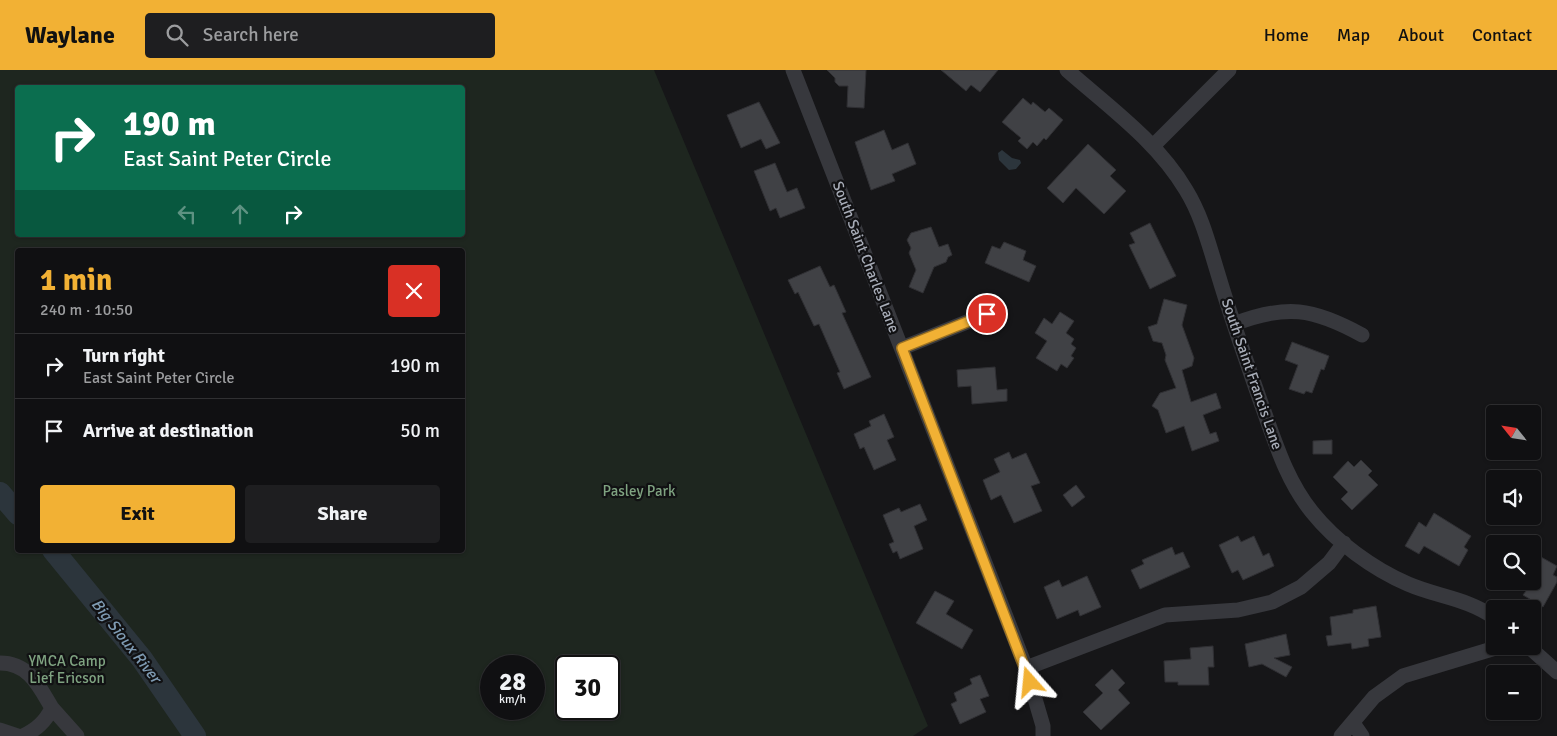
<!DOCTYPE html>
<meta charset="utf-8">
<style>
body{margin:0;font-family:Signika,sans-serif;background:#1e1e20;color:#f1f3f6;height:100vh;display:flex;flex-direction:column;font-size:19px;white-space:nowrap}
*{box-sizing:border-box;margin:0}
p{font-size:16px;color:#9c9d9f}
.icon{flex:none;width:28px;height:28px;fill:none;stroke:currentColor;stroke-width:2;stroke-linecap:round;stroke-linejoin:round}
.map{position:relative;flex:1;overflow:hidden}
.side{position:absolute;left:15px;top:178px;width:450px;height:305px;display:flex;flex-direction:column;background:#101012;border-radius:5px;box-shadow:0 1px 4px #0004,0 0 0 1px #303032}
.side>*{flex:none}
.guide{position:absolute;left:15px;top:15px;width:450px;height:152px;border-radius:5px;box-shadow:0 1px 4px #0004,0 0 0 1px #303032;background:#0b6e4f;color:#fff;overflow:hidden}
.needle{width:32px;rotate:300deg}
.tools{position:absolute;left:1486px;top:335px;display:grid;gap:10px}
.tools a{display:grid;place-items:center;width:55px;height:55px;border-radius:5px;background:#101012;box-shadow:0 1px 4px #0004,0 0 0 1px #303032;font-size:25px}
.speed{position:absolute;left:480px;top:585px;display:flex;gap:10px;font-size:25px;font-weight:700;text-align:center}
.speed>*{display:grid;place-content:center;width:65px;height:65px;border-radius:50%;background:#101012;box-shadow:0 1px 4px #0004,0 0 0 1px #303032;line-height:1}
.speed small{font-size:12px;font-weight:400}
.speed .limit{border:2px solid #111;border-radius:8px;background:#fff;color:#111}
.pin{position:absolute;display:grid;place-items:center;width:42px;height:42px;color:#fff;margin:-21px;border:2px solid #fff;border-radius:50%;box-shadow:0 1px 5px #0007}
.me{position:absolute;width:55px;margin:-28px;rotate:342deg;stroke-linejoin:round;filter:drop-shadow(0 0 4px #0008)}
.turn{display:flex;align-items:center;gap:18px;height:105px;padding:0 25px;font-size:22px}
.turn .icon{width:65px;height:65px;stroke-width:2.5}
.turn b{display:block;font-size:35px;line-height:42px}
.lanes{display:flex;align-items:center;height:48px;padding:0 25px;background:#0003;justify-content:center;gap:25px;direction:ltr}
.lanes .off{opacity:.35}
.round{display:grid;place-items:center;flex:none;width:52px;height:52px;border-radius:5px;background:#1e1e20}
.head{display:flex;align-items:center;justify-content:space-between;height:85px;padding:0 25px}
h1{font-size:30px;font-weight:700;line-height:38px;color:#f2b134}
.cta{display:flex;gap:10px;margin-top:auto;padding:10px 25px}
.cta a{flex:1;height:58px;border-radius:5px;background:#f2b134;color:#111;font-size:20px;font-weight:700;line-height:58px;text-align:center}
.cta a+a{background:#1e1e20;color:#f1f3f6}
ul{padding:0;list-style:none}
li{display:flex;align-items:center;gap:15px;height:65px;padding:0 25px;border-top:1px solid #303032}
li div{flex:1}
li b{display:block;font-size:19px}
li em{font-style:normal}
header{display:flex;align-items:center;gap:30px;box-sizing:border-box;height:70px;padding:0 25px;background:#f2b134;color:#111}
header strong{font-size:24px}
nav{display:flex;gap:28px;margin-inline-start:auto;font-size:18px}
.search{width:350px;height:45px;background:#1e1e20;display:flex;align-items:center;gap:12px;box-sizing:border-box;padding:0 18px;border-radius:5px;color:#9c9d9f;font-size:19px}
.map>svg:first-child{display:block}
.green{fill:#1e261f;fill-rule:evenodd}
.water{fill:#2c353c}
.lines{fill:none;stroke-linecap:round;stroke-linejoin:round}
.river{stroke:#2c353c;stroke-width:22}
.building{fill:#404145;stroke:#303034}
.minor{stroke:#37383d;stroke-width:15}
.route-casing{stroke:#9d7322;stroke-width:12}
.route{stroke:#f2b134;stroke-width:9}
.labels{text-anchor:middle;dominant-baseline:central;stroke-width:4.5;stroke-linejoin:round;paint-order:stroke}
.street-label{font-size:15px;fill:#a8adb8;stroke:#111113}
.park-label{font-size:15px;fill:#7fa381;stroke:#111113}
.water-label{font-size:16px;font-style:italic;fill:#7f9bb3;stroke:#111113}
</style>
<header>
<strong>Waylane</strong>
<div class="search"><svg class="icon" aria-label="search" viewBox="0 0 24 24"><circle cx="10" cy="10" r="6"/><path d="M15 15l6 6"/></svg>Search here</div>
<nav><a>Home</a><a>Map</a><a>About</a><a>Contact</a></nav>
</header>
<div class="map">
<svg width="1557" height="666" viewBox="0 0 1557 666">
<rect width="100%" height="100%" fill="#161618"/>
<path class="green" d="M0,0H654L928,656L913,666H0ZM18,18H462V165H18ZM18,180H462V480H18ZM491,596H534V639H491ZM566,596H609V639H566Z"/>
<path class="water" d="M1002,80L1012,88L1020,90L1021,93L1016,99L1009,100L999,90L998,83Z"/>
<g class="lines">
<path class="river" d="M0,423L18,444
M53,480L142,589L195,666"/>
</g>
<path class="building" d="M827,0H866L864,38L847,37L848,16H839L835,12V8Z
M941,0H998L980,22L971,15L966,21Z
M1023,28L1031,35L1033,32L1045,42L1049,38L1063,50L1046,70L1044,68L1037,76L1033,72L1027,79L1018,71L1021,68L1002,52Z
M759,32L780,73L766,79L761,69L741,78L727,45Z
M884,60L892,80L908,73L916,94L892,104L895,111L871,120L855,72Z
M1088,74L1116,100L1110,106L1126,121L1104,144L1076,118L1063,133L1047,118Z
M775,93L787,122L797,118L805,138L780,148L776,138L770,141L754,101Z
M1150,153L1176,206L1150,219L1129,175L1135,173L1130,163Z
M931,157L939,177L948,174L952,185L948,187L946,192L934,197L923,223L909,217L916,200L909,183L911,178L907,170L911,163Z
M1004,172L1026,181L1023,190L1036,196L1029,212L985,193L992,176L1000,179Z
M820,196L830,217L834,215L846,242L842,243L871,307L844,319L837,303L840,302L819,254L814,256L798,222L795,224L788,210Z
M1164,229L1187,235L1182,255L1194,288L1192,296L1182,300L1191,332L1216,323L1221,338L1203,345L1210,364L1216,362L1219,371L1192,381L1184,356L1166,363L1158,340L1152,336L1160,323L1176,318L1165,290L1166,285L1162,273L1153,271L1148,257L1157,254Z
M1060,242L1074,251L1066,263L1074,269L1071,274L1076,278L1071,286L1074,288L1067,298L1061,294L1057,301L1036,288L1047,271L1035,263L1044,248L1052,254Z
M1292,272L1329,286L1324,300L1321,299L1312,323L1306,321L1304,324L1289,319L1298,295L1285,290Z
M995,297L997,320L1007,319V331L972,334L971,316L958,317L957,300Z
M884,344L894,367L887,370L896,390L874,400L864,377L860,379L854,364L871,356L869,351Z
M1332,370V384H1313V371Z
M1009,382L1012,389L1026,383L1040,413L1031,416L1042,441L1014,453L1001,425L991,430L983,410L1000,402L994,389Z
M1361,390L1372,401L1368,405L1378,415L1352,440L1341,429L1348,422L1333,407L1348,391L1354,397Z
M1076,415L1085,427L1072,437L1063,425Z
M920,434L927,450L914,456L923,479L900,489L897,481L893,483L889,474L894,472L883,445L899,438L901,442Z
M1434,443L1471,466L1464,477L1468,480L1459,496L1424,476L1419,484L1405,476L1419,452L1426,457Z
M1238,466L1241,472L1254,466L1263,486L1269,483L1274,496L1243,510L1238,500L1232,503L1219,475Z
M1172,477L1175,485L1183,482L1190,497L1140,519L1131,500L1144,494L1142,490Z
M1541,487L1557,496L1553,505L1557,507V512L1543,537L1523,525L1526,521L1510,511H1532V491L1537,494Z
M1087,506L1101,537L1080,546L1078,540L1057,549L1044,517L1059,510L1062,517Z
M935,521L954,531L946,544L973,560L962,579L916,553Z
M1376,536L1381,567L1368,569L1369,576L1352,579L1351,573L1328,576L1326,566L1332,565L1330,547L1353,543V540Z
M1286,564L1290,585L1274,588L1292,597L1286,607L1262,594L1249,597L1245,574Z
M1213,576L1214,597H1208L1209,615H1178V612H1165L1164,591L1191,589L1190,578Z
M1112,599L1125,613L1118,620L1130,633L1101,660L1083,642L1103,623L1095,615Z
M980,605L989,626L980,629L986,642L960,654L951,634L957,631L954,623L972,614L970,609Z"/>
<g class="lines">
<path class="minor" d="M793,0L1026,598L1043,656V666
M1067,0C1109,37 1157,71 1186,120C1202,146 1209,175 1218,204C1231,248 1246,290 1261,333C1275,371 1286,410 1312,442C1336,472 1373,499 1408,514C1438,527 1467,528 1495,548
M1154,75L1229,0
M1234,254C1286,234 1313,238 1362,265
M902,278L987,244
M1528,576L1557,602
M0,593C29,593 39,616 52,638C45,652 37,659 23,666
M1026,598L1165,545L1238,540L1272,532L1301,517L1329,493L1344,473
M52,638L77,666
M1353,653L1362,666
M0,660L18,666
M1341,666L1374,627L1403,606L1502,576"/>
</g>
<g class="lines">
<g class="route-casing">
<path id="route" d="M987,244L902,278L1030,612"/>
</g>
<use href="#route" class="route"/>
</g>
<g class="labels">
<g class="street-label">
<text transform="translate(866 187) rotate(69)">South Saint Charles Lane</text>
<text transform="translate(1252 304) rotate(71)">South Saint Francis Lane</text>
</g>
<g class="park-label">
<text x="639" y="421">Pasley Park</text>
<text x="67" y="591">YMCA Camp<tspan x="67" dy="17">Lief Ericson</tspan></text>
</g>
<g class="water-label">
<text transform="translate(126 571) rotate(52)">Big Sioux River</text>
</g>
</g>
</svg>
<div class="tools">
<a><svg class="needle" viewBox="-14 -14 28 28"><path d="M0-13l5 13h-10z" fill="#e53935"/><path d="M0 13l5-13h-10z" fill="#9c9d9f"/></svg></a>
<a><svg class="icon" aria-label="sound" viewBox="0 0 24 24"><path d="M4 9h4l5-4v14l-5-4H4zM17 9q2 3 0 6"/></svg></a>
<a><svg class="icon" aria-label="search" viewBox="0 0 24 24"><circle cx="10" cy="10" r="6"/><path d="M15 15l6 6"/></svg></a>
<a>+</a>
<a>−</a>
</div>
<div class="speed"><div>28<small>km/h</small></div><div class="limit">30</div></div>
<div class="pin" style="left:987px;top:244px;background:#d93025"><svg class="icon" aria-label="arrive" viewBox="0 0 24 24"><path d="M6 21V4h12l-3 4 3 4H6"/></svg></div>
<svg class="me" style="left:1030px;top:612px" viewBox="-20 -20 40 40"><path d="M0-17L14 15 0 8-14 15z" fill="#f2b134" stroke="#fff" stroke-width="4"/></svg>
<div class="guide">
<div class="turn"><svg class="icon" aria-label="right" viewBox="0 0 24 24"><path d="M7 20v-9h11M14 6l5 5-5 5"/></svg><div><b>190 m</b>East Saint Peter Circle</div></div>
<div class="lanes"><svg class="icon off" aria-label="left" viewBox="0 0 24 24"><path d="M17 20v-9H6M10 6l-5 5 5 5"/></svg><svg class="icon off" aria-label="ahead" viewBox="0 0 24 24"><path d="M12 20V5M6 11l6-6 6 6"/></svg><svg class="icon" aria-label="right" viewBox="0 0 24 24"><path d="M7 20v-9h11M14 6l5 5-5 5"/></svg></div>
</div>
<section class="side">
<div class="head"><div><h1>1 min</h1><p>240 m · 10:50</p></div><a class="round" style="background:#d93025;color:#fff"><svg class="icon" aria-label="close" viewBox="0 0 24 24"><path d="M6 6l12 12M18 6L6 18"/></svg></a></div>
<ul>
<li><svg class="icon" aria-label="right" viewBox="0 0 24 24"><path d="M7 20v-9h11M14 6l5 5-5 5"/></svg><div><b>Turn right</b><p>East Saint Peter Circle</p></div><em>190 m</em></li>
<li><svg class="icon" aria-label="arrive" viewBox="0 0 24 24"><path d="M6 21V4h12l-3 4 3 4H6"/></svg><div><b>Arrive at destination</b></div><em>50 m</em></li>
</ul>
<div class="cta"><a>Exit</a><a>Share</a></div>
</section>
</div>
